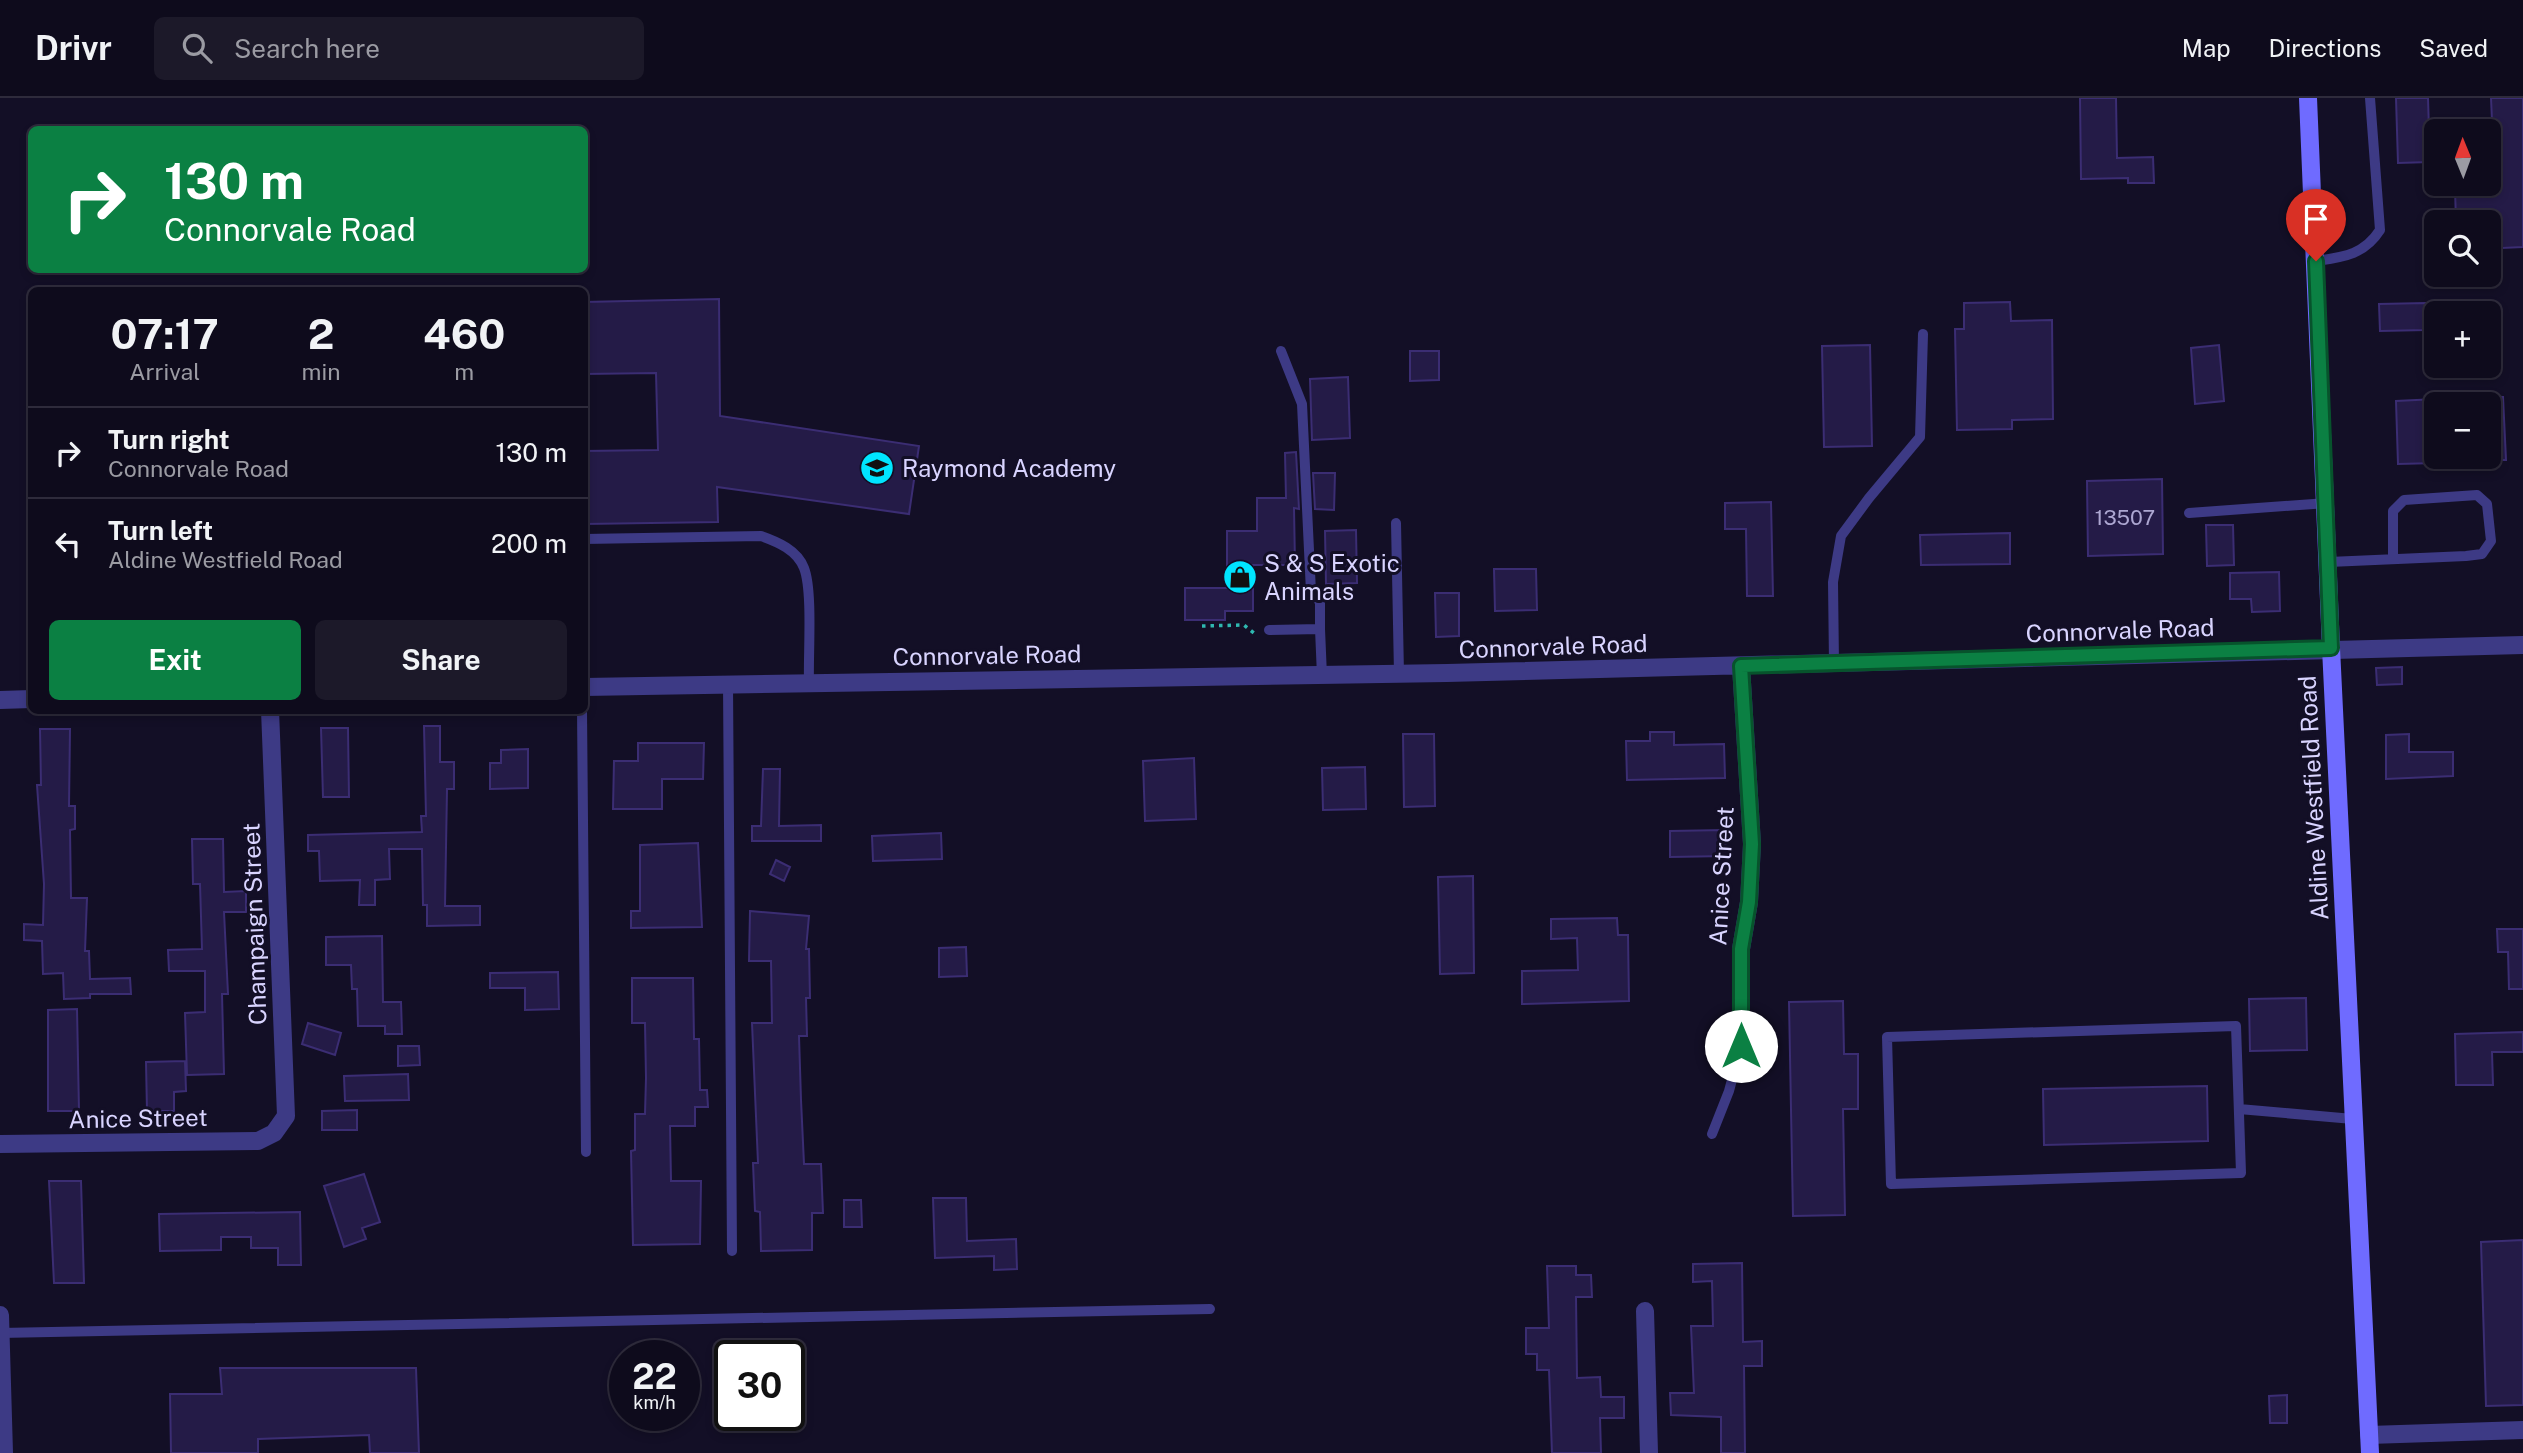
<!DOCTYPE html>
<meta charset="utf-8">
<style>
body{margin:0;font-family:"Public Sans",sans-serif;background:#1c1929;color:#f1f3f6;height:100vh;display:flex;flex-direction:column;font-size:26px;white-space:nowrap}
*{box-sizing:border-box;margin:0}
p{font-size:23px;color:#9b9ba3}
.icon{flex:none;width:38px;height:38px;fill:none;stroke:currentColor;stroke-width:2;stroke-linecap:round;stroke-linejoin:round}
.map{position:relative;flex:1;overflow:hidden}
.drawer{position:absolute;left:28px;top:189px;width:560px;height:427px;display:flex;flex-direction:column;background:#0e0b1c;border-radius:10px;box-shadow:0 4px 10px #0003,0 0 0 2px #2e2b3b}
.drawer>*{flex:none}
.guide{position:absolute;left:28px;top:28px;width:560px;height:147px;border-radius:10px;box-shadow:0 4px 10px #0003,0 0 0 2px #2e2b3b;background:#0b8043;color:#fff;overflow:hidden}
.needle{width:46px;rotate:359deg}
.buttons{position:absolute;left:2424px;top:21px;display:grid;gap:14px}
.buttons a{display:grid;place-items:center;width:77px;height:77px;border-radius:10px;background:#0e0b1c;box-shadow:0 4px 10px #0003,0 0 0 2px #2e2b3b;font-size:35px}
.speed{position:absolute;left:609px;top:1242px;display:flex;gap:14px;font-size:35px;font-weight:700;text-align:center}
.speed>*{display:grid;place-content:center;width:91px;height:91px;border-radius:50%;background:#0e0b1c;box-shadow:0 4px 10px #0003,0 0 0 2px #2e2b3b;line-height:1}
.speed small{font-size:18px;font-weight:400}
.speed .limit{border:4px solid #111;border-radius:10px;background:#fff;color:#111}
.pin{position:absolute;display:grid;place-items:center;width:60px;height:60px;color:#fff;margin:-72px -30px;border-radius:50% 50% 50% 0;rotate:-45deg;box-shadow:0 0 7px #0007}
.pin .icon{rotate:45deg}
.me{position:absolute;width:77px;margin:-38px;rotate:0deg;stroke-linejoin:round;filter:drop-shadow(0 0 5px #0008)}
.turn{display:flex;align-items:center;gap:24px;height:147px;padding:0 21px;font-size:32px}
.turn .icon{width:91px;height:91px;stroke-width:2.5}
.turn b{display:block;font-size:49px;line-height:60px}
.eta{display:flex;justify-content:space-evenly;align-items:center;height:119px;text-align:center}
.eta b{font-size:42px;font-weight:700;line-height:49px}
.cta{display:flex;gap:14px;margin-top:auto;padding:14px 21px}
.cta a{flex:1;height:80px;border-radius:10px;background:#0b8043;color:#fff;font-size:28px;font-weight:700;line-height:80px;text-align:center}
.cta a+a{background:#1c1929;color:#f1f3f6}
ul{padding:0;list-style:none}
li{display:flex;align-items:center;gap:21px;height:91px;padding:0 21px;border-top:2px solid #2e2b3b}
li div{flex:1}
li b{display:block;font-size:26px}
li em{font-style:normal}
header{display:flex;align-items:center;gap:42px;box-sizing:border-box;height:98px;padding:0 35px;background:#0e0b1c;border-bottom:2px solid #2e2b3b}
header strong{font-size:33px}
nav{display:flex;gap:38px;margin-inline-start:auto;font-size:24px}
.search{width:490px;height:63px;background:#1c1929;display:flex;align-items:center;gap:18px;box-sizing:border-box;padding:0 24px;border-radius:10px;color:#9b9ba3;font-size:26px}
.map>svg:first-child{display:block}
.building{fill:#241b47;stroke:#3b2d73;stroke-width:2}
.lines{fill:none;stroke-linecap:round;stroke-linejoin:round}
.path{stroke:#2fb8b0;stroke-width:3.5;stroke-dasharray:3.5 5;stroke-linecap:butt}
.service{stroke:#3d3a85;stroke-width:10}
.minor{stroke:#3d3a85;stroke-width:18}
.tertiary{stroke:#3d3a85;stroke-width:18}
.secondary{stroke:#6f6bff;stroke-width:18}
.route-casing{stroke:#07532c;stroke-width:18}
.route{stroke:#0b8043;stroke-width:12}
.labels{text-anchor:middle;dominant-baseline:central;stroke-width:6;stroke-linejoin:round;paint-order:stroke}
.number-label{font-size:21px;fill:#aca6d1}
.poi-label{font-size:24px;fill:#d9d4ff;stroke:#130f26;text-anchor:start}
.street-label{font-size:24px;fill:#d9d4ff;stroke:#130f26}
</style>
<header>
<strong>Drivr</strong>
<div class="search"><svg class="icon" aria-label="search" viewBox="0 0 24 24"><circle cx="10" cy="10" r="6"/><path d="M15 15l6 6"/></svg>Search here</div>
<nav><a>Map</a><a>Directions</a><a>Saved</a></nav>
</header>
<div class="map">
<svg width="2523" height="1355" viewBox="0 0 2523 1355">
<rect width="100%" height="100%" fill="#130f26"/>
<path class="building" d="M2080,0H2116L2117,60L2153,59L2154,85H2128V80L2081,81Z
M2396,0H2428L2430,64L2398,65Z
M2491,0H2523V149L2502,150L2501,124H2456L2455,91L2495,90Z
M719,201L720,318L919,348L909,416L717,389L718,424L584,426V353L658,352L656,275L584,276V204Z
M2010,204L2011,223L2052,222L2053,321L2012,322V331L1957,332L1955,231H1964V205Z
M2426,205V232L2380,233L2379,206Z
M1870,247L1872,348L1824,349L1822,248Z
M2219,247L2224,303L2195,306L2191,250Z
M1410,253H1439V282L1410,283Z
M1348,279L1350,340L1312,342L1310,281Z
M2488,299H2503L2506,362H2488Z
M2436,301V365L2398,366L2396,303Z
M1296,354L1299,411L1294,410L1295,467H1253V513H1225V522H1185V490H1227V433H1257V400H1286L1285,355Z
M1313,375H1335L1334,412L1315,411Z
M2162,381L2163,456L2088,458L2087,383Z
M1771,404L1773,498H1747L1746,431H1725V405Z
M2206,427H2233L2234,467L2207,468Z
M1356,432L1357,485L1326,486L1325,433Z
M2010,435V466L1921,467L1920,437Z
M1494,471H1536L1537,512L1495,513Z
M2279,474L2280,513L2252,514L2251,501H2230V475Z
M1435,495H1459V538L1436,539Z
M2402,569V586L2377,587L2376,570Z
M424,628H440V664H454V691H447L445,808H480V827L427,828V807H423L422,751H389L390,781L375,782V807H359L360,782L320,783L319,753H308V737L422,734L421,718H426Z
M321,630H348L349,699H323Z
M40,631H70L69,708H75V731L70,732L71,800H87L85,853H89L90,881L130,880L131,896H90V900L64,901L63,875L43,876L42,843L24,842V826L43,827L44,786L37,687H41Z
M1650,634H1674V647L1724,646L1725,680L1627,682L1626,643H1650Z
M1403,636H1434L1435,708L1404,709Z
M2409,636V654H2453V678L2386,681V637Z
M638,645H704L703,681H662V711H613L614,663H638Z
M528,651V690L490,691V665H501V652Z
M1194,660L1196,721L1145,723L1143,663Z
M1365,669L1366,711L1323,712L1322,670Z
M763,671H780L779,728L821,727V743H752V728H761Z
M1725,732L1726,758L1670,759V733Z
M941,735L942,761L873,763L872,738Z
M192,741H223L224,794L246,793V814H224L228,896H222L224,976L187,977L185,915L205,914V873H169L168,852L202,851L200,786H193Z
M698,745L702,829L631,830V813H640V747Z
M776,762L790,769L784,783L770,776Z
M1473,778L1474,875L1440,876L1438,779Z
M750,813L809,818L806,851H809L810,900H806L807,938H799L801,1002L804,1066H821L823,1115H812V1152L761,1153L760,1114L755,1113L753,1065H758L752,925H772L771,863H749Z
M1617,820L1618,837H1628L1629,903L1522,906V873L1578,872L1577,840L1551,841V821Z
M2497,831H2523V891H2509L2508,854H2498Z
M382,838L383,904H401L402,936H385V928H358L357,891H352L351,867H326V839Z
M966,849L967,878L939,879V850Z
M558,874L559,911L525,912V890H490V875Z
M632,880H693L694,941H699L700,992H707L708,1009H695V1028H670L671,1083H701L700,1146L633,1147L631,1053L635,1052V1016H645L646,980L645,925H632Z
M2306,900L2307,952L2250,953L2249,901Z
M1843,903L1844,956H1858V1011H1843L1845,1117L1793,1118L1789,904Z
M77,911L79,1013H48V912Z
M308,925L341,935L335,957L302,946Z
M2523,934V954H2492L2493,987H2456L2455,936Z
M398,948H419L420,967L398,968Z
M185,963L186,993L174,994V1013H147L146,964Z
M408,976L409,1002L345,1003L344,978Z
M2207,988L2208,1043L2044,1047L2043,991Z
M357,1012V1032H322V1013Z
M364,1076L380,1124L362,1130L366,1141L344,1149L324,1088Z
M49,1083H81L84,1185H54Z
M933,1100H966L967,1143L1016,1141L1017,1171L994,1172V1158L935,1160Z
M844,1102H861L862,1129H844Z
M300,1114L301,1167H278V1150H251V1139H221V1152L160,1153L159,1116Z
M2523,1142V1307L2486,1308L2481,1144Z
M1742,1165L1743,1244L1762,1243V1268H1744L1745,1355H1721V1319L1671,1317L1670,1295H1694L1691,1228H1713L1712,1183L1693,1184V1166Z
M1547,1168H1576V1177H1591L1592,1199H1576L1577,1280L1600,1279L1601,1299H1624V1320H1600L1601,1355H1552L1549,1272H1537V1256H1526V1230H1549Z
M220,1270H416L419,1355H370L369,1337L258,1341V1355H171L170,1296H222Z
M2287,1297V1325H2270L2269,1298Z"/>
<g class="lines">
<path class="path" d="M1202,528L1244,527L1255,536"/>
<path class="service" d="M2316,163C2343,159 2364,157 2380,132L2370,0
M1281,253L1302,306L1311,494L1320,504V531
M2189,415L2327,405
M1396,425L1399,576
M584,441L761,438C778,444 797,452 804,470C813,493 808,557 809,584
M2329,464L2466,458L2482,456L2491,443L2487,406L2477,397L2404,402L2393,413V461
M1269,532L1320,531L1322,578
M1834,566L1833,484L1841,438L1869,400L1920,339L1923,236
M728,586L732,1153
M582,612L586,1054
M2236,928L2241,1075L1891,1086L1887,939Z
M2239,1011L2353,1021
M1712,1036L1729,993L1741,948
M0,1235L1210,1211"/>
<path class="minor" d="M584,589L1447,575L2523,547
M0,602L32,601
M1741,948V851L1749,804L1752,746L1741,568
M0,1046L258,1043L274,1035L286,1018L270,612
M1645,1213L1649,1355
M2369,1337L2523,1332"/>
<path class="tertiary" d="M0,1217L4,1355"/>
<path class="secondary" d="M2308,0L2331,550L2370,1355"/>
</g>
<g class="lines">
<g class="route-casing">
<path id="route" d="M1741,948V851L1749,804L1752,746L1741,568L2331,550L2316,163"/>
</g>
<use href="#route" class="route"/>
</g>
<defs>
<g id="school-disc" transform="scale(1.75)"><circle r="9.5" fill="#00e5ff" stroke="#130f26"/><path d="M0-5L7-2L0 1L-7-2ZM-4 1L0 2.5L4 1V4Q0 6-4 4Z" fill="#111"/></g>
<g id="shop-disc" transform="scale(1.75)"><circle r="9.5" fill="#00e5ff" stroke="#130f26"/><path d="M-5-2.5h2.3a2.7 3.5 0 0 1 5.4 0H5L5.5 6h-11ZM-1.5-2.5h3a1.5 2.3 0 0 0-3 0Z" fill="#111"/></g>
</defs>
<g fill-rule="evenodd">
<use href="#school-disc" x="877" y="370"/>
<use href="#shop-disc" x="1240" y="479"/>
</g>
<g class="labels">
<g class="number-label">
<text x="2125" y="419">13507</text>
</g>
<g class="poi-label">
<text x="902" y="370">Raymond Academy</text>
<text x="1264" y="465">S &amp; S Exotic<tspan x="1264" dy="28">Animals</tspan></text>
</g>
<g class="street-label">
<text transform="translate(2120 532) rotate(-2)">Connorvale Road</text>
<text transform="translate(1553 548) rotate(-2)">Connorvale Road</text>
<text transform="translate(987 557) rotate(-1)">Connorvale Road</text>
<text transform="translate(2313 700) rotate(-93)">Aldine Westfield Road</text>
<text transform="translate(1721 778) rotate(-87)">Anice Street</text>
<text transform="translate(254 826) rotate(-92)">Champaign Street</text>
<text transform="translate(138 1020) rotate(-1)">Anice Street</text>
</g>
</g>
</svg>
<div class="buttons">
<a><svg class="needle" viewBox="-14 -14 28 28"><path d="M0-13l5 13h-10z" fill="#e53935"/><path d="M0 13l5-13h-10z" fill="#9b9ba3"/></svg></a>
<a><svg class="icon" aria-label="search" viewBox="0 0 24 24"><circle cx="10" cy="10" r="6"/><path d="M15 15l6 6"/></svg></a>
<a>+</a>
<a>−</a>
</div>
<div class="speed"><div>22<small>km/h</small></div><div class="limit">30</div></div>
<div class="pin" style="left:2316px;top:163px;background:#d93025"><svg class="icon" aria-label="arrive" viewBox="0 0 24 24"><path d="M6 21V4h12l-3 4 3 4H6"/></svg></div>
<svg class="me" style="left:1741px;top:948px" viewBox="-20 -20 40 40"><circle r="19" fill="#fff"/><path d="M0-13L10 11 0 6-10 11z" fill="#0b8043"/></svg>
<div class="guide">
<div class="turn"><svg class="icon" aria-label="right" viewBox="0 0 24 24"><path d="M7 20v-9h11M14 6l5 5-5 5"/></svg><div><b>130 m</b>Connorvale Road</div></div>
</div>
<section class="drawer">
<div class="eta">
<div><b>07:17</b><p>Arrival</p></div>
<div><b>2</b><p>min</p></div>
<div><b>460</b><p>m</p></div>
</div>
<ul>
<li><svg class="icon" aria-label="right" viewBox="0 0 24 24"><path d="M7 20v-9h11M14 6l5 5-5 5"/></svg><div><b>Turn right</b><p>Connorvale Road</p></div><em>130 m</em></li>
<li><svg class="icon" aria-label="left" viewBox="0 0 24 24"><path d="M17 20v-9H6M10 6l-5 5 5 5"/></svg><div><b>Turn left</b><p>Aldine Westfield Road</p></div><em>200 m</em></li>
</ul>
<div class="cta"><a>Exit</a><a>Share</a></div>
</section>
</div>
